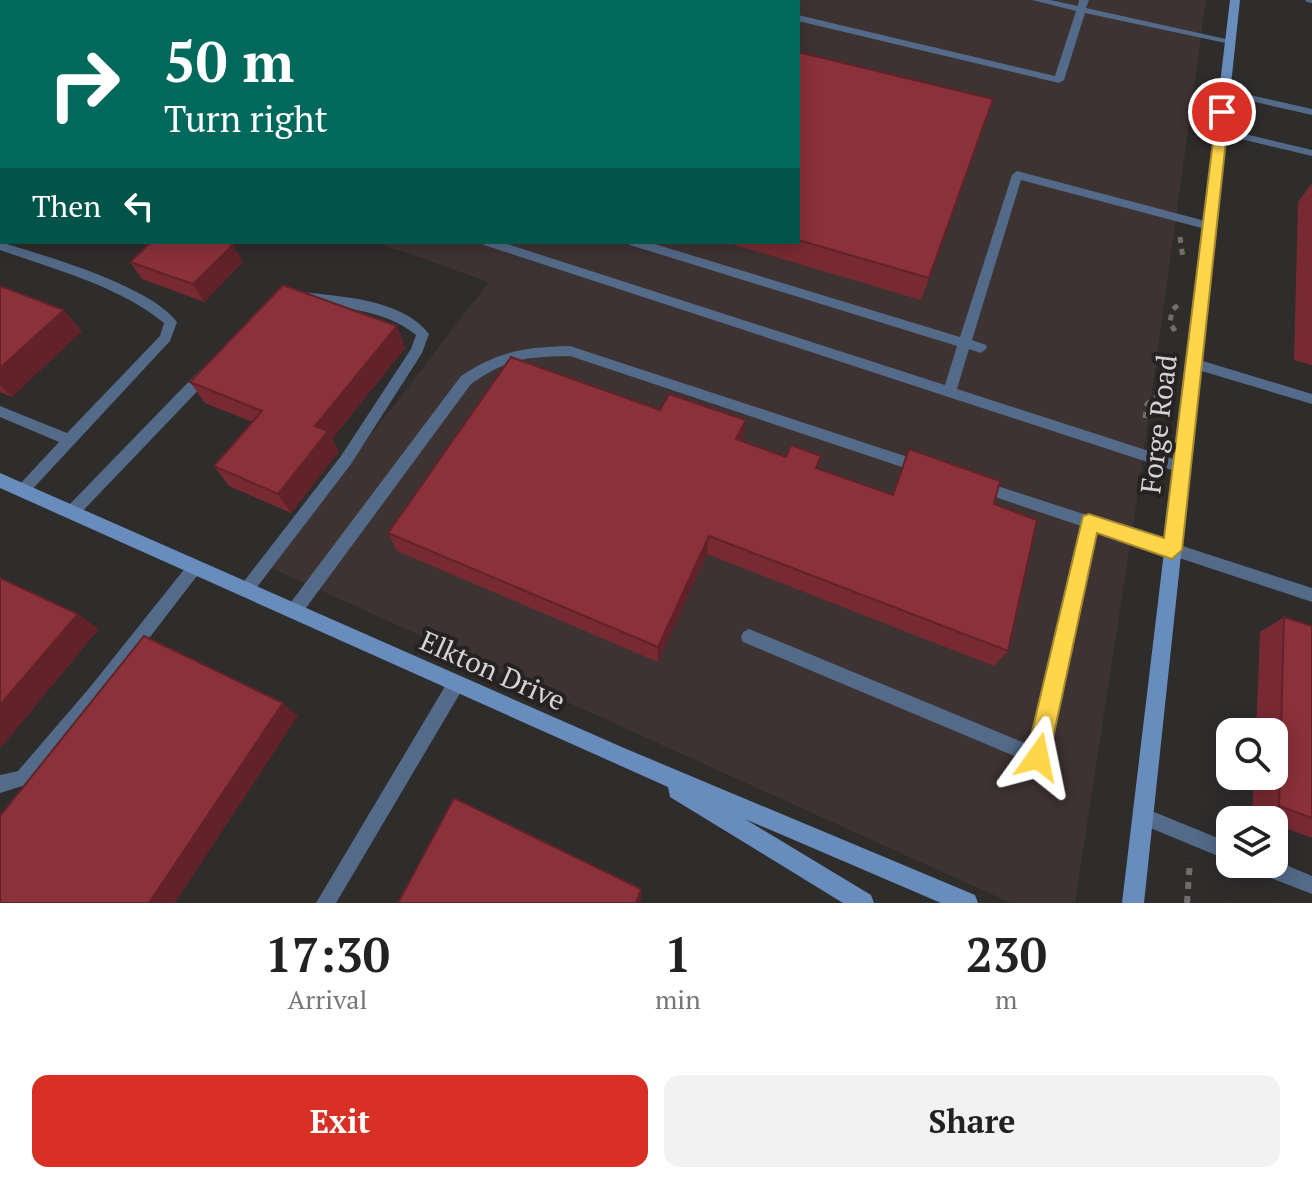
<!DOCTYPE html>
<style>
body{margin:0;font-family:"PT Serif",serif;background:#f2f2f2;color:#222;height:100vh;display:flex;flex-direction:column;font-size:30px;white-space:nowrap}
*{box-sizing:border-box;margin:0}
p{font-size:26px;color:#767676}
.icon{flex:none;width:44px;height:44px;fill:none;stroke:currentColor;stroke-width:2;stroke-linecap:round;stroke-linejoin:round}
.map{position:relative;height:903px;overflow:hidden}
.details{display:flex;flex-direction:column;background:#fff;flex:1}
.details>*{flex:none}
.hud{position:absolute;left:0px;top:0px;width:800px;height:244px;box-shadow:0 4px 20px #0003;background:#00695c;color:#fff;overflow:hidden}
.buttons{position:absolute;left:1216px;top:718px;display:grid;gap:16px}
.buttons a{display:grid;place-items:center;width:72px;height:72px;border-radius:16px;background:#fff;box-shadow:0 4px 20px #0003;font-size:40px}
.pin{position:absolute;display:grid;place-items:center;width:68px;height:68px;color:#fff;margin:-34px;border:4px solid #fff;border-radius:50%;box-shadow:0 2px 8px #0007}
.me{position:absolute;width:88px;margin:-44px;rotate:12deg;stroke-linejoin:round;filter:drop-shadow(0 0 6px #0008)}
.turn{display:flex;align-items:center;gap:28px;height:168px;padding:0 32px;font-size:36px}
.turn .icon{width:104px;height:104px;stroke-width:2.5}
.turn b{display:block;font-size:56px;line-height:68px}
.then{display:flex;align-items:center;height:76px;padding:0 32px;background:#0003;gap:16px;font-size:30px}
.eta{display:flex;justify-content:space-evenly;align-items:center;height:136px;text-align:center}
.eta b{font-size:48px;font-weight:700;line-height:56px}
.primary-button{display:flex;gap:16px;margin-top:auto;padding:16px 32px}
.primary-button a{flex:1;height:92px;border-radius:16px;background:#d93025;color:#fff;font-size:32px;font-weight:700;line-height:92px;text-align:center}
.primary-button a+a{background:#f2f2f2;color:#222}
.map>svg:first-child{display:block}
.built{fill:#3e3333}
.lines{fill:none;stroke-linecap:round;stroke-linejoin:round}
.path-far1{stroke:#706d6d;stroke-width:5;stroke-dasharray:6 6;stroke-linecap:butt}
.path{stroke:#706d6d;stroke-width:6;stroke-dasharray:7 7;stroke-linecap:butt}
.lane{fill:#536a88;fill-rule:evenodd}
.secondary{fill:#688cbc;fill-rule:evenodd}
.wall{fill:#782a32}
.shaded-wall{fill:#612229}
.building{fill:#8b313a;stroke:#612229;stroke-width:2}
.route{fill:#ffd54a;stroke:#a68a30;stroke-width:2}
.labels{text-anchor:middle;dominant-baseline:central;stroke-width:8;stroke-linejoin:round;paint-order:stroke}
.street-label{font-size:28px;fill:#d5d3d3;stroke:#252222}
</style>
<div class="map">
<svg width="1312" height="903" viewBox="0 0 1312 903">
<rect width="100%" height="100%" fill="#2f2c2c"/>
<path class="built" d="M149,0H1206L1138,493L1075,903H1011L269,567L489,282L375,242H798V2H147Z"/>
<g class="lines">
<path class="path-far1" d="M1180,237L1183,258
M1175,331L1170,323L1172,310L1178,305
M1145,418L1147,404L1167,388"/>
<path class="path" d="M1187,903L1190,861"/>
<path class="lane" d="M112,0H123L110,2Z
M204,0H215L202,2Z
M441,0H451L439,2Z
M717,0H734L736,2H719Z
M1032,0H1050L1078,6L1079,0H1089L1086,8L1235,41L1230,44L1085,13L1064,80L1059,83L798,21V15L1055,76L1076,11Z
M1305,0H1312V3L1307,2Z
M0,48L2,49V55L0,54Z
M1224,89L1312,109V115L1220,94L1219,92Z
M1220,128L1312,150V156L1216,133V129Z
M1017,171L1209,222L1215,226L1209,230L1021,180L972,340L986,345L987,348L981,353L969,349L957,389L1186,463L1188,467L1186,471L1181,473L484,245L482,242H501L945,385L957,346L630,245L628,242H648L960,337L1012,175Z
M0,242C46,256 149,285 177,322L170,341L28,494L23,496L18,494L16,490L18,486L59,442L0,417V406L67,433L160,336L164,323C117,285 56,270 0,250Z
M303,292C343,297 402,299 429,334L422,353L351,464L251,595L246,597L241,595L238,590L241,585L341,456L411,349L416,335C381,307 340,310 299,299L297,296L299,293Z
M570,346L920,461L925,463L927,467L925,471L920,473L570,356C526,357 508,358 471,384L300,616L294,618L288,616L286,611L288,606L461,376C499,351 525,347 570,346Z
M1193,358L1312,394V404L1188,367L1186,363Z
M205,369L212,374L210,378L77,517L72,518L67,517L65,512L67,507L200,370Z
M982,481L1312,588V602L1095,530L1047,757L1044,763L1038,766L743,642L741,637L743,632L749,629L1032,746L1081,526L977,491L975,487L977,483Z
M195,560L200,562L203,567L200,572L103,698L29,784L0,793V775L18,771L91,686L190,562Z
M456,676L462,678L464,684L462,690L336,903H316L450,678Z
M1142,807L1230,843V861L1136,822L1133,816L1136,810Z
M1274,860L1312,876V894L1253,871L1251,864H1274Z"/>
<path class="secondary" d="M1230,0H1240L1144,903H1122Z
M0,473L624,748L975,895L978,903H941L745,819L871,895L874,903H843L670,797L668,787L0,488Z"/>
</g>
<path class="wall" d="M0,0L2,2V21L0,20Z
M798,52L993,99L921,300L725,242H798Z
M1312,183V365L1294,360L1298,202Z
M233,245L243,262L204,302L142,279L130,262Z
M0,286L82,331L12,397L0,392Z
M397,326L405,348L332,439L339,451L291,513L229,486L214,466L252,422L205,403L190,382Z
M742,442L786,457L821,456L817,468L892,495L909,449L994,504L1008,651L994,666L707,554L658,662L397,551L388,533Z
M1284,617L1312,626V838L1274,824V820H1265L1252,815L1254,776H1274V732H1256L1260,632Z"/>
<path class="shaded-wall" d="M41,0H78L75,2H38Z
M2,82V116L0,118V84Z
M233,245L243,262L204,302L193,284Z
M64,310L82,331L12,397L0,385V368Z
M397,326L405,348L332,439L339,451L291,513L278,494L315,426Z
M746,420L743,440L734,459L736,439Z
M709,536L707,554L658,662V647Z
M78,614L99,629L0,749V705Z
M283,703L298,716L175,903H149Z
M641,889L642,896L639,903H636Z"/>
<path class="building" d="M0,0H41L38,2H2V6H0Z
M798,52L993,99L929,278L798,240Z
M0,63H2V82L0,84Z
M151,242H226L233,245L193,284L130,262Z
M283,285L397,326L315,426L328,431L278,494L214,466L262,411L190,382Z
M0,286L64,310L0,368Z
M511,357L660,410L669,394L746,420L736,439L786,457L791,445L821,456L816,468L893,495L909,449L1000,481L994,504L1037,520L1008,651L709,536L658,647L388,533Z
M0,578L78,614L0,705Z
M1284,617L1312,626V818L1279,806Z
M144,636L283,703L149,903H0V816Z
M454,798L641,889L636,903H398Z"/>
<path class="route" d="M1217,109L1229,112L1182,550L1172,559L1097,533L1049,757L1046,765L1038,769L1030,765L1026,757L1083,516L1089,514L1164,538Z"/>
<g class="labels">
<g class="street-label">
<text transform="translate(1158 424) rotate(-83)">Forge Road</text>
<text transform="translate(493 670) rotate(24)">Elkton Drive</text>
</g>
</g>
</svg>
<div class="buttons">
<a><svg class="icon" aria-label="search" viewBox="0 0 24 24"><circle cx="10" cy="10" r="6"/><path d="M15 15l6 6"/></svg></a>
<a><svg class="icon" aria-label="layers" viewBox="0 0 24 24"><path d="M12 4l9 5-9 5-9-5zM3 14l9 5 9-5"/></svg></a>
</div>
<div class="pin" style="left:1222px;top:112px;background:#d93025"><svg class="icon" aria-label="arrive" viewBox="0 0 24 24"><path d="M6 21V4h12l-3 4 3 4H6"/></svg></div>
<svg class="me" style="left:1038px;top:757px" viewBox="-20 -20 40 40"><path d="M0-17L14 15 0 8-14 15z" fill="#ffd54a" stroke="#fff" stroke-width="4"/></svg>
<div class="hud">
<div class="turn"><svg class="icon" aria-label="right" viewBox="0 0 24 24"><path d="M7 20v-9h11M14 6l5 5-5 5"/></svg><div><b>50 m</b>Turn right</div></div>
<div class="then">Then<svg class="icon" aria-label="left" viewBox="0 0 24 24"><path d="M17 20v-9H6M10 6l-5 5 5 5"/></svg></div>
</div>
</div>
<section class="details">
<div class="eta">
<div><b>17:30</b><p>Arrival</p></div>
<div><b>1</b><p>min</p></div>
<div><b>230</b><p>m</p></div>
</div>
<div class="primary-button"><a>Exit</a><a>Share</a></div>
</section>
